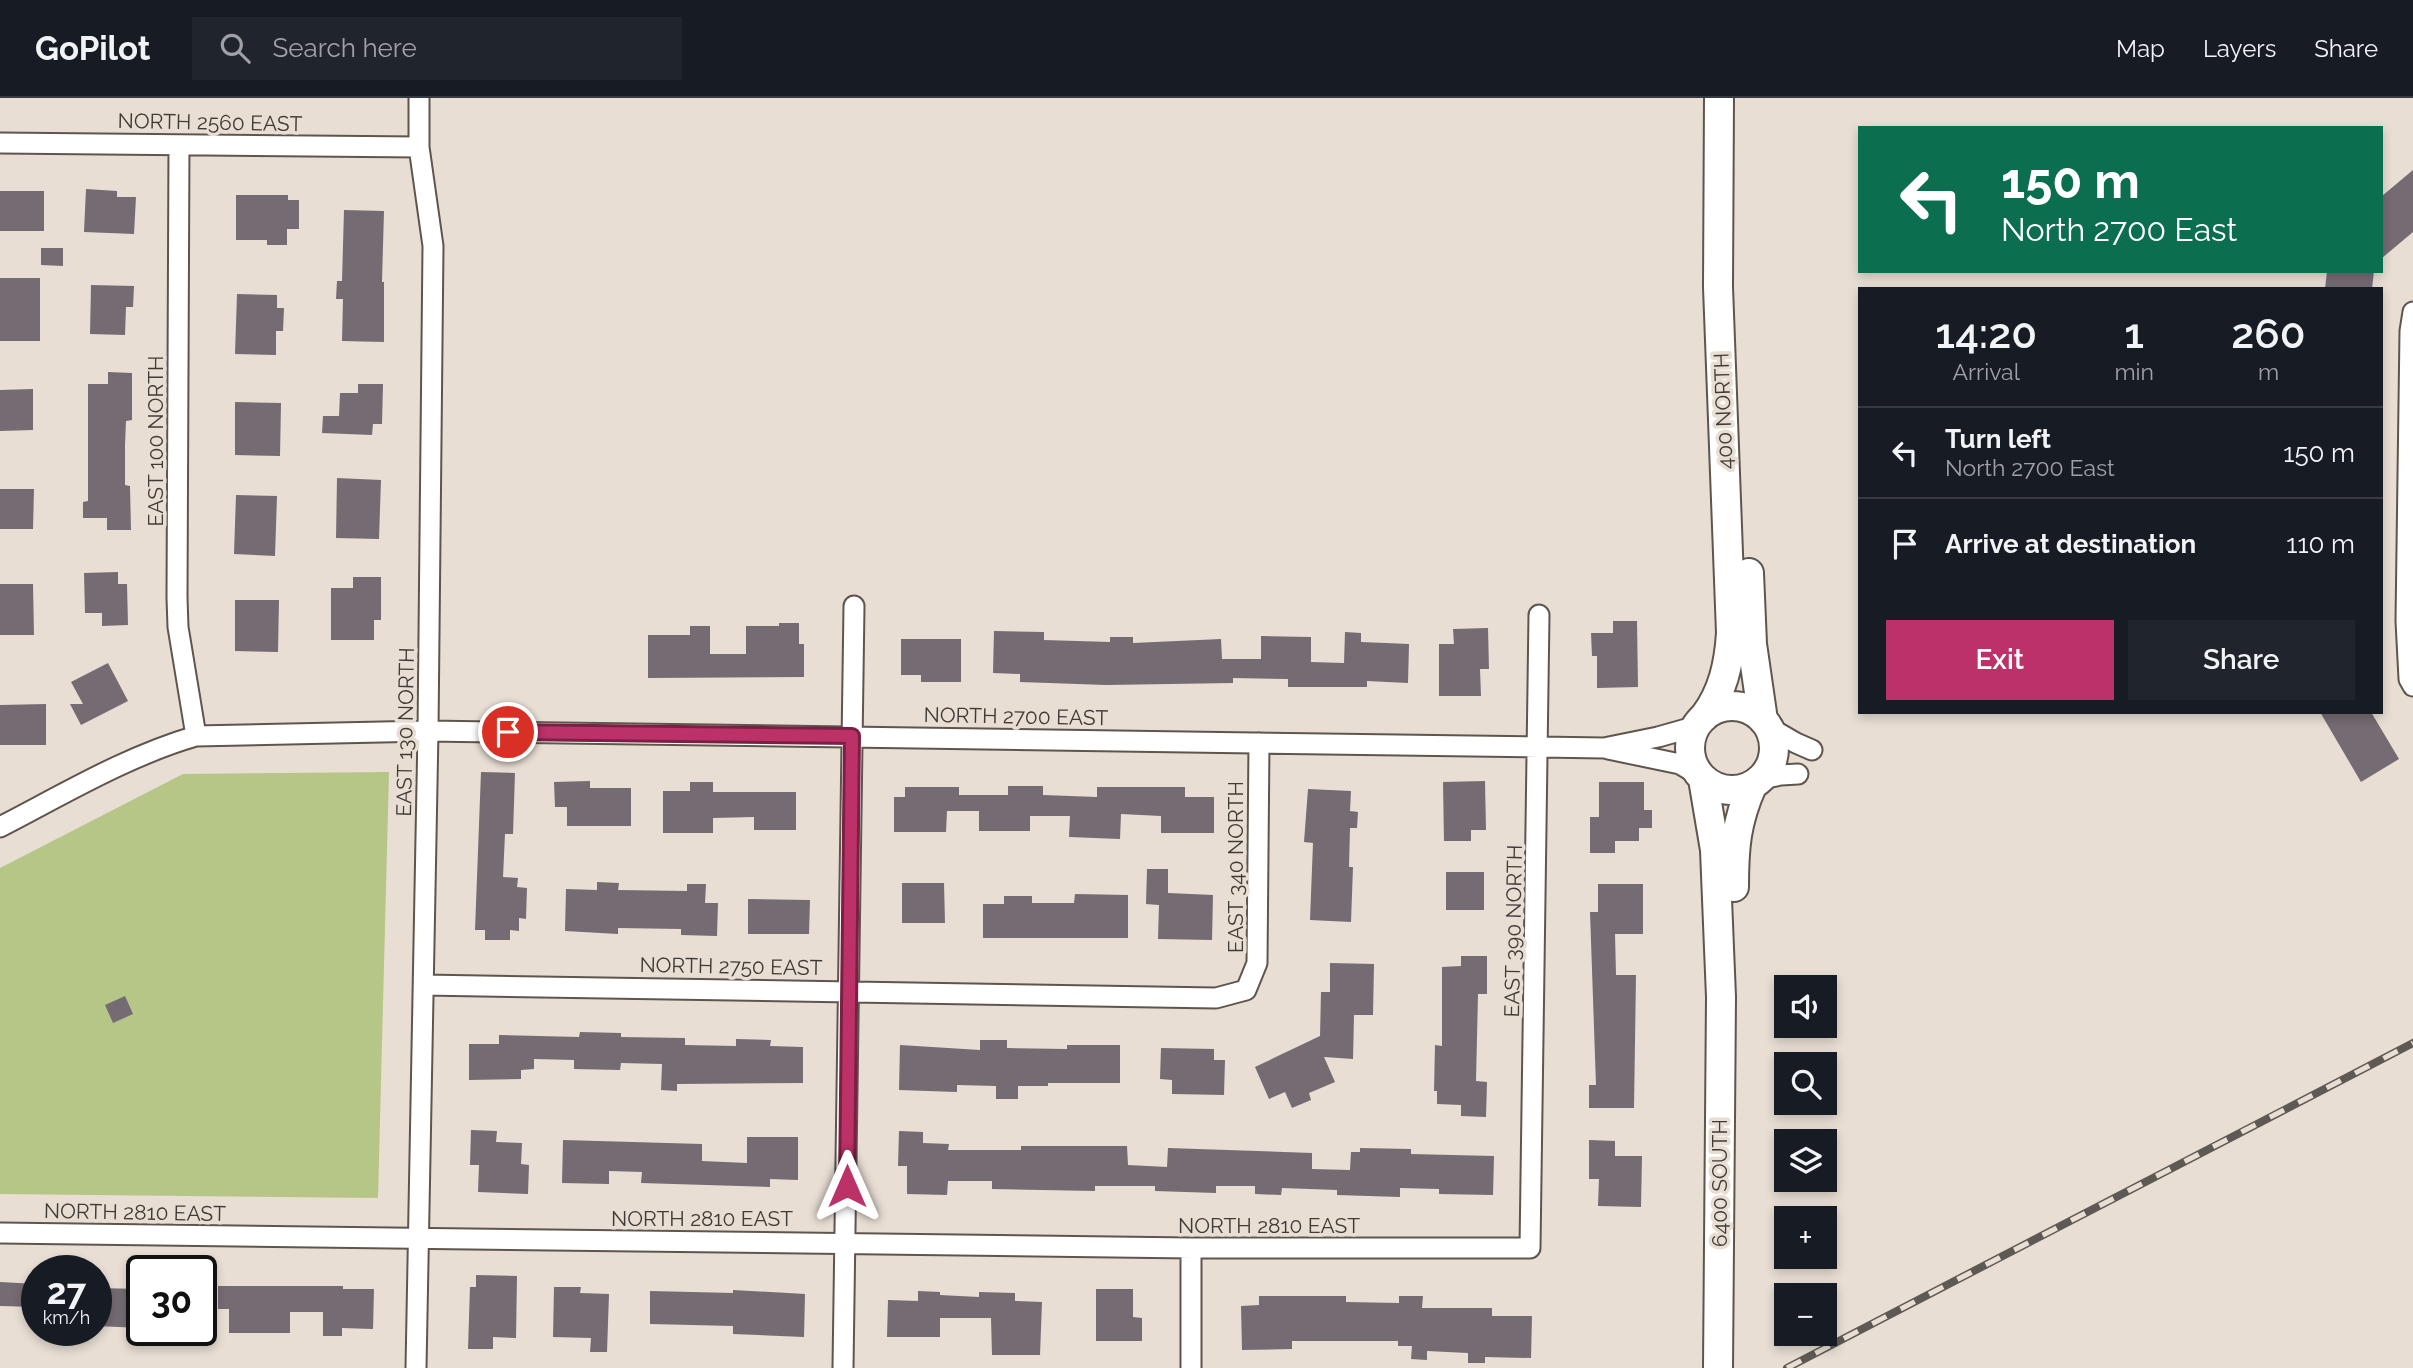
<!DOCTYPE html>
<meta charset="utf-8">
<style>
body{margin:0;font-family:Raleway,sans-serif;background:#20242c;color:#f1f3f6;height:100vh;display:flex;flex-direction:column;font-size:26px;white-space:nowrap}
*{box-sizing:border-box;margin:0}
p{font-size:23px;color:#9ea1a6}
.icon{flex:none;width:38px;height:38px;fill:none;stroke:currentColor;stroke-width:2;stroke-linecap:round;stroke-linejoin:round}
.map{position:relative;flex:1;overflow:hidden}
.drawer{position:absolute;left:1858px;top:189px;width:525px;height:427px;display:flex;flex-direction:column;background:#171b24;border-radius:0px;box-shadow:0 4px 10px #0003}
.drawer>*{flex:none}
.hud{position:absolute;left:1858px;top:28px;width:525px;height:147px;border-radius:0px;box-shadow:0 4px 10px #0003;background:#0b6e4f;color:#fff;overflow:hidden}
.controls{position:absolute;left:1774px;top:877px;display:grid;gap:14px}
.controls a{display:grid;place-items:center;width:63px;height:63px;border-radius:0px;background:#171b24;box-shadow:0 4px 10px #0003;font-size:35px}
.speed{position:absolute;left:21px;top:1157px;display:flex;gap:14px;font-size:35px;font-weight:700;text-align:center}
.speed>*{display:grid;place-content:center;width:91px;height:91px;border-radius:50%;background:#171b24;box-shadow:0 4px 10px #0003;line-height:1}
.speed small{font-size:18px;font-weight:400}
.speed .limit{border:4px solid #111;border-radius:10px;background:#fff;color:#111}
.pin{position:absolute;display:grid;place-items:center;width:60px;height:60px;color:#fff;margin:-30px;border:4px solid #fff;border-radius:50%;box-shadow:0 2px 7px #0007}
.me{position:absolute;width:77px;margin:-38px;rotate:0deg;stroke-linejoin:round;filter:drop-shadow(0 0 5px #0008)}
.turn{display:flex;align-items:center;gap:24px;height:147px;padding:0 28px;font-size:32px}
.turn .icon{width:91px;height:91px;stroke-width:2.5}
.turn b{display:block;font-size:49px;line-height:60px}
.eta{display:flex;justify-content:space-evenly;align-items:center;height:119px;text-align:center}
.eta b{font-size:42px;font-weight:600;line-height:49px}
.cta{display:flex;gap:14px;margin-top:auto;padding:14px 28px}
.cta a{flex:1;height:80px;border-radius:0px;background:#bc3168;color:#fff;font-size:28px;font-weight:600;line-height:80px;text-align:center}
.cta a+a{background:#20242c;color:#f1f3f6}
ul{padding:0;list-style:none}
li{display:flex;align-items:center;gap:21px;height:91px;padding:0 28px;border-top:2px solid #363941}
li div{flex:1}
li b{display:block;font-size:26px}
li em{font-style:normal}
header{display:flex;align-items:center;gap:42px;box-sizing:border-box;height:98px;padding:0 35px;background:#171b24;border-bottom:2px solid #363941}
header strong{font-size:33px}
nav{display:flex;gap:38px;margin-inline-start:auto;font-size:24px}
.search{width:490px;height:63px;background:#20242c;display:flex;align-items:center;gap:18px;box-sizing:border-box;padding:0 24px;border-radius:0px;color:#9ea1a6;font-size:26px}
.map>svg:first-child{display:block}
.green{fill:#b5c687}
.building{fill:#756b73}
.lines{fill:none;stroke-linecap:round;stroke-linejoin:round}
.street-casing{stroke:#5e554d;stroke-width:23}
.secondary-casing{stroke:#5e554d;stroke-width:32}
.street{stroke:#fff;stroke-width:19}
.secondary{stroke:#fff;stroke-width:28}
.rail-casing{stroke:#5e5954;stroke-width:8}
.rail{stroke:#e8ded4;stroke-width:5;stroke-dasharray:16;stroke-linecap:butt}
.route-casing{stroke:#7a2044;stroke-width:18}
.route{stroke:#bc3168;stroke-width:12}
.labels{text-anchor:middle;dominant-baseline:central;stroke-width:7;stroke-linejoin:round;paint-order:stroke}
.street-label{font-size:21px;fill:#3f3b37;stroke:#e8ded4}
</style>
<header>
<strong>GoPilot</strong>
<div class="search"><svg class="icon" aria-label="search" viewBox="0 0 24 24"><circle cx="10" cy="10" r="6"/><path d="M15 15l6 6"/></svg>Search here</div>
<nav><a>Map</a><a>Layers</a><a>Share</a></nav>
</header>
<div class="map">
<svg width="2413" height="1270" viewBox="0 0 2413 1270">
<rect width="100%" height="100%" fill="#e8ded4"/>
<path class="green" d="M389,674L378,1100L0,1096V770L183,676Z"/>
<path class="building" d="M2413,72V134L2382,160V98Z
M86,91L117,93V99H136L134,136L84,134Z
M0,93H44V133H0Z
M236,97H288V102H299V131H287V147H267V142H236Z
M344,112L384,113L382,184H384V244L342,243L343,201H336L337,183H342Z
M41,150H63V168L41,167Z
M2327,173H2374L2372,191H2325Z
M0,180H40V243H0Z
M91,187L134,188L133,209H126L125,237L90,236Z
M237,196L277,197V210H284L283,233H276V257L235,256Z
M108,274L132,275V322L126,323L125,347V387L130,388L131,432H107V420H83V404L88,403V286H108Z
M358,286H383L382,326H373L372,337L322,335L323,318H339L340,295H358Z
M33,291V332L0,333V292Z
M235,304L281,305L280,358L235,357Z
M337,380L381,382L379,441L336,440Z
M0,391H34L33,431H0Z
M236,397L277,398L275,458L234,456Z
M118,474V486H127L128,527L102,528V515H85L84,475Z
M353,479H381V522H374V542H331V490H353Z
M0,486H33L34,537H0Z
M235,502H279L278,554L235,553Z
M1613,523H1637L1638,589L1597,590V558H1592L1591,535H1613Z
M779,525H799V546H804V579L648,580V537H690V528H710V556H746V528H779Z
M1488,530L1489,571H1480L1481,598H1439V546H1454L1453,531Z
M994,533L1044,534V542L1110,544V539H1133V545L1221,541L1222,561H1261V538L1311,539V564L1344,565L1345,534L1361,535V544L1409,546L1408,585L1367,583V589H1288V581L1233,580V585L1106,587L1020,584V576L993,575Z
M901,541H961V584H921V577H901Z
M108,565L128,603L81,627L70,606H83L71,584Z
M46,606V647H0V607Z
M2320,614H2371L2399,661L2361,684Z
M481,674L515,675L513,736H505L503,779L518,780L517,789L527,790L526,821L519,820V833L510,832V842H485V832H475Z
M590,683V690H631V728H567V709H555L554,684Z
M1485,683L1486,732H1471V743H1444L1443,684Z
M690,684H713V694H796V732H754V719L713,720V735H663V693H690Z
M1599,684H1644V712H1652V730H1639V743H1615V755H1590V719H1599Z
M1008,688H1043V697L1097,699V689H1185V699H1214V735H1161V718L1121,716L1120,741L1069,739L1070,718H1030V733H979V713H947L946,734H894V699H905V689H959V697H1008Z
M1308,691L1351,693L1350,713L1358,714L1357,730H1350L1349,769H1353L1351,824L1310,822L1313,745L1304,744Z
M1147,771H1168V795L1213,797L1212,842L1158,841L1159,807L1146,806Z
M1446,774H1484V812H1446Z
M597,784L619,785L618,792L687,793V786H706L705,805H718L717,838L681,837V831L618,830V836L565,833L566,791L597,792Z
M902,785H944L945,825H902Z
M1598,786H1643V836H1615L1616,877H1636L1634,1010H1589V987H1596L1590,814H1598Z
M1075,796L1128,797V840H983V806H1004V798H1032V805H1074Z
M748,801L810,802L809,836H748Z
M1461,858H1487V896H1478L1476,983L1487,984L1486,1019L1461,1018V1007L1437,1006V993H1434L1435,947L1442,948V869L1461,868Z
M1330,865L1374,866L1373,917H1354L1353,961L1324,959L1335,984L1309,995L1311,1002L1292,1010L1285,994L1269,1001L1255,969L1320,938L1321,894H1330Z
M125,898L133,916L113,925L105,907Z
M580,934L621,935V939L685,940V947L736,948V941L771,942L770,948L803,949V985L677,986V993L661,992L662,966L621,965L620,972L574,971V962L534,961V971L521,972V981L469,982V946H499V937L579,939Z
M980,942H1007V950L1067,951V947H1120V985H1048V988H1018V1001H996V988L957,987V994L899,992L900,947L980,952Z
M1161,950L1214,951V962H1225L1224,997L1172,996V982L1160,981Z
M471,1032L497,1033L496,1044L522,1045L521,1066L529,1067L528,1096L478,1094L479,1067H470Z
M899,1033L923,1034V1045L949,1046L948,1052H1021V1048H1127L1128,1067L1167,1069L1168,1050L1312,1055V1071L1350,1072L1351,1054H1360V1050L1411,1051V1056L1494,1058L1493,1097L1439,1096V1091L1400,1090V1099L1337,1097V1092L1282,1090L1281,1097L1255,1096V1088H1216V1095L1155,1093V1088H1095V1093L992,1091V1083H948L947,1097L907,1096V1068H898Z
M747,1039H798V1082L770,1081V1089L641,1085L642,1074L609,1073V1086L562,1085L563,1042L702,1046V1063L747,1065Z
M1589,1042L1615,1043V1058H1642L1641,1109L1598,1108L1599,1081H1589Z
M476,1177L517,1178L516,1240L493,1239V1251H468L470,1189H476Z
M0,1184L37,1186V1209L0,1208Z
M218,1188H343V1191H374L373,1231L342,1230V1238H323V1214H290V1235H229V1211H218Z
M554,1189H581L580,1195L609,1196L607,1254H590L591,1240L553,1239Z
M96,1190L142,1191V1230L96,1228Z
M1096,1191H1133V1219L1142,1220V1243H1096Z
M733,1192L805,1196L804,1239L733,1236V1228L650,1226V1193L733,1195Z
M918,1193L940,1194V1197L979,1199V1194L1015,1195V1203L1042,1204L1040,1257H992L991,1220H940V1239H887L888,1202L918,1203Z
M1259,1198H1346V1204L1399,1205V1198H1423L1422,1210H1492V1218H1532L1531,1260L1485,1259V1265H1468V1255L1427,1253V1262L1411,1261L1412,1248H1398V1243H1292V1251L1242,1252L1241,1208L1259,1207Z"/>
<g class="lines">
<g class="street-casing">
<path id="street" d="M0,45L419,49
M179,47L177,500L178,529L196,638
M2413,214L2410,233L2406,523L2409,581L2413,588
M1770,630L1796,645L1812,652
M1608,651L1680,666L1702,679
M1761,681L1781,677L1798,676
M0,729C64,696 127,658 196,638L428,633L1604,650L1658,639L1697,628
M424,887L1216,900L1246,892L1257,865L1259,645
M0,1135L1191,1150H1530L1539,517
M416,1270L428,633L433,148L419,49V0
M843,1270L854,508
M1191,1270V1150"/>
</g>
<g class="secondary-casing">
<path id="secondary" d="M1749,475L1752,546L1763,622
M1690 650a42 42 0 1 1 84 0a42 42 0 1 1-84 0Z
M1704,619C1723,594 1729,566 1731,535L1718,189L1719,0
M1703,681L1715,752L1721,899L1718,1270
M1734,789C1734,750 1736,724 1752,688"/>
</g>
<use href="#street" class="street"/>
<use href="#secondary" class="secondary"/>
<g class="rail-casing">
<path id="rail" d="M1787,1270L2413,945"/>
</g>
<use href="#rail" class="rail"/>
</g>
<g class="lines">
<g class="route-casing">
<path id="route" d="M508,634L852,638L847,1088"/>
</g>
<use href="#route" class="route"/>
</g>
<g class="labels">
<g class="street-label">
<text transform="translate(210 24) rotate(1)">NORTH 2560 EAST</text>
<text transform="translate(1723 313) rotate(-92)">400 NORTH</text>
<text transform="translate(155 343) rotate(-90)">EAST 100 NORTH</text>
<text transform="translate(1016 618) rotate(1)">NORTH 2700 EAST</text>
<text transform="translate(405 634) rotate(-89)">EAST 130 NORTH</text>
<text transform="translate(1235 769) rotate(-90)">EAST 340 NORTH</text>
<text transform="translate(1513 833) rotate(-89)">EAST 390 NORTH</text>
<text transform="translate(731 868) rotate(1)">NORTH 2750 EAST</text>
<text transform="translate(1719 1085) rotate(-90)">6400 SOUTH</text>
<text transform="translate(135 1114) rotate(1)">NORTH 2810 EAST</text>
<text x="702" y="1120">NORTH 2810 EAST</text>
<text x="1269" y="1127">NORTH 2810 EAST</text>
</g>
</g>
</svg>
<div class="controls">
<a><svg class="icon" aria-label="sound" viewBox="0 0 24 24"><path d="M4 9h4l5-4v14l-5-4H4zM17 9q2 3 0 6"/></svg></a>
<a><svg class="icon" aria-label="search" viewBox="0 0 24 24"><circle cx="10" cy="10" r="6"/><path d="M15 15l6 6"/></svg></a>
<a><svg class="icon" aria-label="layers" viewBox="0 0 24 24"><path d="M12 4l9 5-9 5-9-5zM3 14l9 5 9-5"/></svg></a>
<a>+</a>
<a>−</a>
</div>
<div class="speed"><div>27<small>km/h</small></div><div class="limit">30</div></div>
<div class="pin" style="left:508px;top:634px;background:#d93025"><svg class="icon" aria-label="arrive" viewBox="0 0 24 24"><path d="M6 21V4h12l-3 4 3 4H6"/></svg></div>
<svg class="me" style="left:847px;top:1088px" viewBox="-20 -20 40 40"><path d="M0-17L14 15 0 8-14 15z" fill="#bc3168" stroke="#fff" stroke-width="4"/></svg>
<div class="hud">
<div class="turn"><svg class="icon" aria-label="left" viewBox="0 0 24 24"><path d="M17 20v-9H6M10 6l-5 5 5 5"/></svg><div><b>150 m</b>North 2700 East</div></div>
</div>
<section class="drawer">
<div class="eta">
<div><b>14:20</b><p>Arrival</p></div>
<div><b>1</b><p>min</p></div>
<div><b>260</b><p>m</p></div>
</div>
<ul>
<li><svg class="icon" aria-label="left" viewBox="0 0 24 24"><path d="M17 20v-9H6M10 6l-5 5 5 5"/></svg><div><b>Turn left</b><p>North 2700 East</p></div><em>150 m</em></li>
<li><svg class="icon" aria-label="arrive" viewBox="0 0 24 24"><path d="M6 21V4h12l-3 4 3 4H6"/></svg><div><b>Arrive at destination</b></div><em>110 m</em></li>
</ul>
<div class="cta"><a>Exit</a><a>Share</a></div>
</section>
</div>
